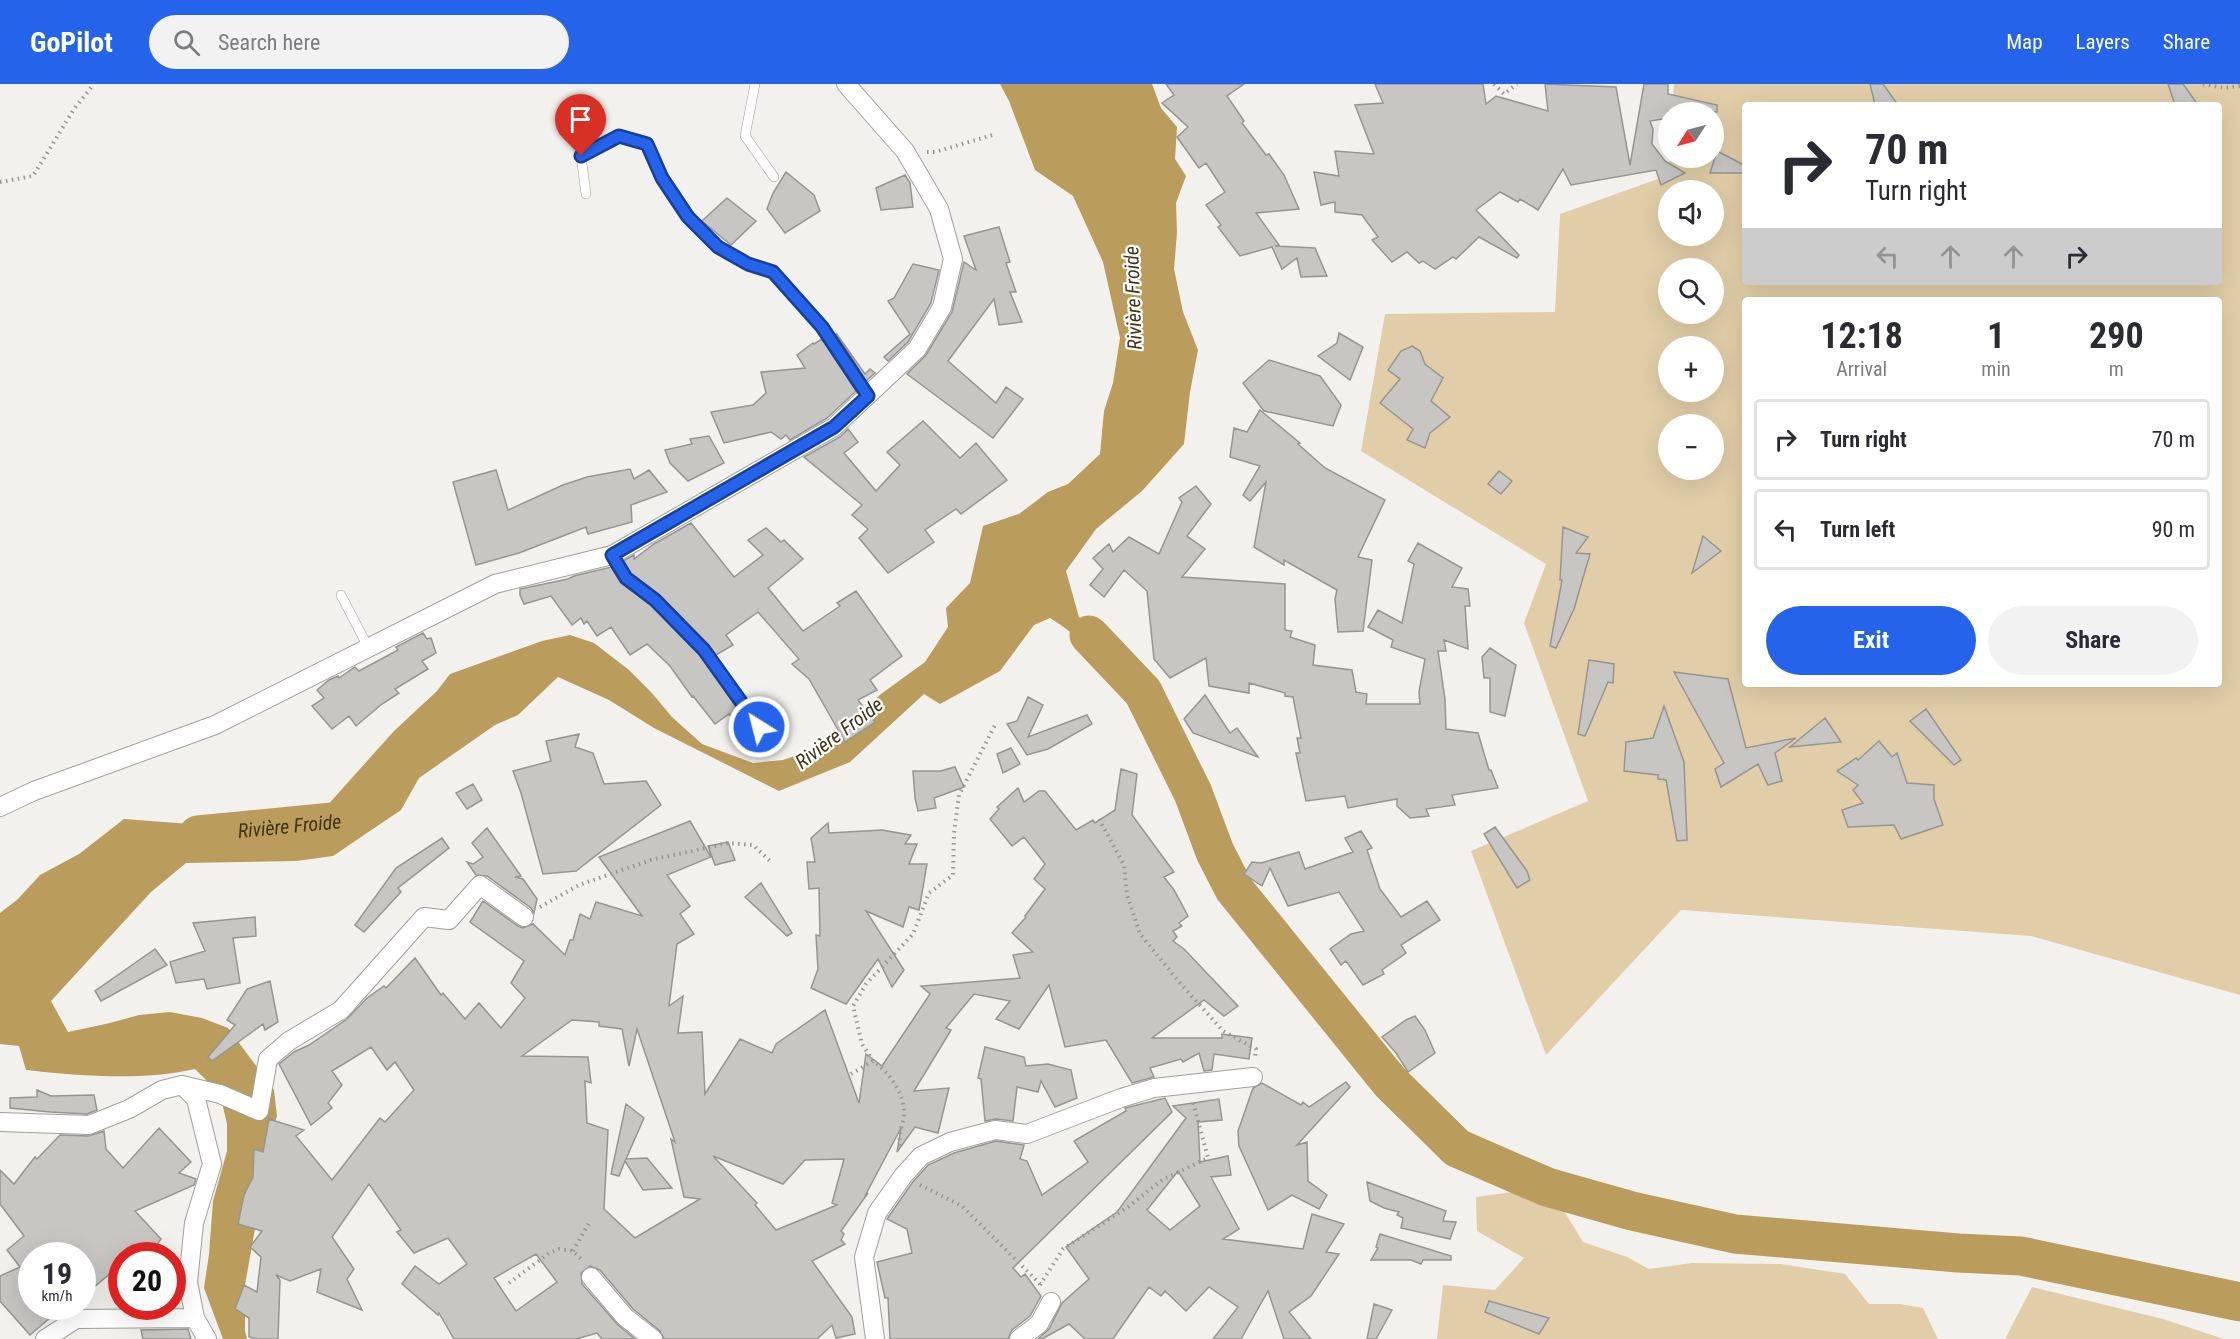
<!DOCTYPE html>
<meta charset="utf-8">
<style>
body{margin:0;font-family:"Roboto Condensed",sans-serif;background:#f2f2f3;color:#2b2b33;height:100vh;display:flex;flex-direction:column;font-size:22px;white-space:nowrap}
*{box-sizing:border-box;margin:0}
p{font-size:20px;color:#7c7c81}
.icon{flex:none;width:33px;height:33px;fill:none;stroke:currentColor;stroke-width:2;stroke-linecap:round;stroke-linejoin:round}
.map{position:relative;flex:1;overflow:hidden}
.details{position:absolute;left:1742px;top:213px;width:480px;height:390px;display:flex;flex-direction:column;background:#fff;border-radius:6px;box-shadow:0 6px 24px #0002}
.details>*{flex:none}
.banner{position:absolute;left:1742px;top:18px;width:480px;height:183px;border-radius:6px;box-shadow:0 6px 24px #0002;background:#fff;color:#2b2b33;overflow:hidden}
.needle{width:39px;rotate:234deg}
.buttons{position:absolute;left:1658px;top:18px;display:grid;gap:12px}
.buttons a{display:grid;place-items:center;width:66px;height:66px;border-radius:50%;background:#fff;box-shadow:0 6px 24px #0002;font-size:30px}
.speed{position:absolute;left:18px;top:1158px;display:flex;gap:12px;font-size:30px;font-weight:700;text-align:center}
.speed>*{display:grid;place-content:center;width:78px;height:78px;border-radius:50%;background:#fff;box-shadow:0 6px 24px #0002;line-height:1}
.speed small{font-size:15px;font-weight:400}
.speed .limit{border:9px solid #d22;background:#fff;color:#111}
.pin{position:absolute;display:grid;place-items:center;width:51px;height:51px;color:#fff;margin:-62px -26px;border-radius:50% 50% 50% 0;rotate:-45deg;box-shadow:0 0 6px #0007}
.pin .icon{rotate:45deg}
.me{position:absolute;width:66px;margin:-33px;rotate:324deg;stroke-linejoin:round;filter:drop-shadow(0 0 4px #0008)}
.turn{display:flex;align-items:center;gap:21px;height:126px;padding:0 24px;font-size:27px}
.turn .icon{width:78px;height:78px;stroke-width:2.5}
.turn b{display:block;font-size:42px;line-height:51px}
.lanes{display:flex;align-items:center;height:57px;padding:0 24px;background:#0003;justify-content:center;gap:30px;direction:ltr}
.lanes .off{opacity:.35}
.eta{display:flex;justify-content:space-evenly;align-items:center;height:102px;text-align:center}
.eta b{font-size:36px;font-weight:700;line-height:42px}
.button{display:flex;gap:12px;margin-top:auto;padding:12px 24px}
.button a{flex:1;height:69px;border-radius:36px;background:#2563eb;color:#fff;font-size:24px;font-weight:700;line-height:69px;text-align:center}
.button a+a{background:#f2f2f3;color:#2b2b33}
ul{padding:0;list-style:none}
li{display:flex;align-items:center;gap:18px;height:81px;margin:0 12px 9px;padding:0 12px;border:3px solid #e1e1e2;border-radius:6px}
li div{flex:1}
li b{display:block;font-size:22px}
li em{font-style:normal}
header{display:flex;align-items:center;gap:36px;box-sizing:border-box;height:84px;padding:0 30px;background:#2563eb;color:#fff}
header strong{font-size:28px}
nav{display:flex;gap:33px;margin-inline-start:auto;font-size:21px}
.search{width:420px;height:54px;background:#f2f2f3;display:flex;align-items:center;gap:15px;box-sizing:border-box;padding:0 21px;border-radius:33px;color:#7c7c81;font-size:22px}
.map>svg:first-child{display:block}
.green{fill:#e1cea8;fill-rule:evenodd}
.water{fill:#ba9c5c}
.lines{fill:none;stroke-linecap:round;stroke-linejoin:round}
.river{stroke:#ba9c5c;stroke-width:39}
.building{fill:#c7c6c2;stroke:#969591;stroke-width:1.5;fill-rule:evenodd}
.lane-casing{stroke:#a19f9c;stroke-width:10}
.street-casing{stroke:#a19f9c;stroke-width:20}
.path{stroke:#979693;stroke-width:4;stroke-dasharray:1.5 4.5;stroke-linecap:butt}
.lane{stroke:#fff;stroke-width:9}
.street{stroke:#fff;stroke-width:18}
.route-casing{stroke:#184099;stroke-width:15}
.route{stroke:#2563eb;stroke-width:10}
.labels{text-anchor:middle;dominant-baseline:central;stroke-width:4.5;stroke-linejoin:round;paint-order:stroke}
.water-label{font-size:20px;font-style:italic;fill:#413316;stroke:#fff}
</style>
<header>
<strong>GoPilot</strong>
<div class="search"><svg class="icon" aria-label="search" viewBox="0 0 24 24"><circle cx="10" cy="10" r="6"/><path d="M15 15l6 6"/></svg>Search here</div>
<nav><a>Map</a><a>Layers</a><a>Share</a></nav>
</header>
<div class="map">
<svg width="2240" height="1255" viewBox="0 0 2240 1255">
<rect width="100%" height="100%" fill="#f3f1ed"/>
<path class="green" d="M1674,0H2240V911L2031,852L1681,826L1546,971L1471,767L1588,717L1524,539L1546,480L1361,367L1385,230L1555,228L1560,130L1669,91L1670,74H1713V28H1672ZM1744,21H2218V198H1744ZM1668,106H1713V152H1668ZM1668,184H1713V230H1668ZM1744,216H2218V600H1744ZM1668,262H1713V308H1668ZM1668,340H1713V386H1668Z
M1527,1106L1561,1122L1583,1158L1627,1173L1649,1185L1692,1179L1781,1180L1845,1190L1869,1220H1900L1923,1224L1938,1255H1437L1443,1201L1495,1206L1524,1174L1477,1147L1476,1113Z
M2032,1203L2163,1235L2224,1255H2005Z"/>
<path class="water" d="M1000,0H1152L1161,24L1177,43L1175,75L1186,92L1176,119L1177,149L1174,185L1183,228L1198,266L1190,308L1184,360L1142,407L1096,445L1066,487L1079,533L1105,551L1127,589C1100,573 1077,551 1050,534L1034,541L1000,587L940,620L924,610L850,678L779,707L654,644L609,616L558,593L518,631L495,641L419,694L401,726L333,772L296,777L186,779L151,808L51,917L68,948L110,939L139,931L170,928L202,934L228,944L274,1006L277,1032L267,1057L258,1128L245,1201V1247L247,1255H223L204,1204L209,1170L213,1117L227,1067V1040L220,1010L195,985C141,997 82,992 26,986L19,962L0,960V829L18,815L40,791L79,770L124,735L297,748L325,724L394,647L437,607L450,590L542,557L570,551L594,559L629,586L651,608L672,633L702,660L753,679L783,676L821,663L881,610L925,578L948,543L946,524L970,499L983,442L1019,430L1048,408L1068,400L1100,370L1104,327L1113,299L1120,254L1103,178L1073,112L1035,86L1009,17Z"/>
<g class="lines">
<g class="river">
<path d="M1089,551L1143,608L1193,709L1215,768L1234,805L1390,998L1457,1064L1547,1103L1632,1127L1735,1150L1958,1169L2021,1172L2240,1218"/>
<path id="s1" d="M198,751L343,737L353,723"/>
</g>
</g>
<path class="building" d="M1166,0H1244L1227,12L1244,37L1242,39L1266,71L1269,70L1284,91L1299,125L1256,129L1279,161L1275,162L1315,164L1327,192L1301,193L1297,174L1282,185L1272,163L1240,172L1218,143L1221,141L1206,121L1225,108L1206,79L1199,84L1177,53L1188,43L1162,19L1174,11Z
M1375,0H1483L1486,20L1496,12L1548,27L1545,0L1616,3L1630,81L1644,0H1668V10L1717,21V28H1668V34L1650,37L1653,45L1652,60L1665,77L1685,89L1661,101L1656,86L1571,101L1563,85L1538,126L1520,115L1518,118L1500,108L1476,126L1519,171L1517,174L1479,153L1456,175L1453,173L1435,185L1423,177L1419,179L1407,168L1392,178L1372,156L1378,153L1362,131L1335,128V118L1321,121L1314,88L1339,92L1335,67L1374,70L1355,21L1383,19Z
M1870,0H1883L1898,21H1875Z
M2168,0H2183L2198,21H2175Z
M1717,67L1744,81V89H1710Z
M786,88L814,111L820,127L785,149L767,125L773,109Z
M905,91L910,99L913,123L881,126L876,104Z
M727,114L756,137L731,161L702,137Z
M999,143L1010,178L1006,179L1016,208H1010L1022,238L999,241L994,215L948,277L996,319L1006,303L1023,315L993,354L907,290L926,271L952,228L964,178L976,186L964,152Z
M913,180L939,186L931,219L908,258L888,277L884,273L910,250L888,217L894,214Z
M836,249L865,290L870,285L875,289L866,297Z
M1339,249L1363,263L1350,296L1318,272L1337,259Z
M822,255L856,307L827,334L790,356L786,351L781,355L771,348L724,359L711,328L753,321L766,309L761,288L805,284L797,271L813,259L814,260Z
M1412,262L1420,267L1425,280L1443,294L1431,317L1450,333L1430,349L1425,364L1407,356L1413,345L1380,319L1400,295L1388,286L1401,267Z
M1269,276L1320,292L1341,321L1333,342L1264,327L1243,299Z
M1260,326L1300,359L1298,360L1325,384L1385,416L1358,473L1372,476L1363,547L1338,548L1335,515L1337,506L1284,476V481L1254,463L1266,398L1250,417L1243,411L1260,382L1230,373L1234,344L1247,348Z
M923,337L960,374L976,359L1007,396L961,430L956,425L925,446L934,458L888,489L859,454L868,445L852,431L862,421L804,373L840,353L848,345L858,358L844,369L876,407L900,381L887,368Z
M709,352L724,379L688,397L670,379L665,366L692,360L690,355Z
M630,385L634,395L649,386L667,408L631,421L632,438L588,450L586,443L519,469L476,481L453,398L496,386L508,426L563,401L587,393Z
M1499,387L1512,397L1501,410L1488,400Z
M1196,402L1211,420L1187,452L1205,465L1182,493L1285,500V546L1292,547L1290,553L1315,561L1313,581L1352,586L1356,608L1367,610L1366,620H1420L1419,608L1425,575L1391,563L1393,556L1368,543L1378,526L1402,539L1414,480L1408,477L1418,459L1462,484L1452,503L1468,505L1470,522H1465L1468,565L1444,556L1446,567H1438L1445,615L1446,645L1478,649L1489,686H1491L1498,704L1452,711L1455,721L1426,725L1429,732L1410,734L1397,722V715L1348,724L1345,712L1306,717L1296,669H1300L1297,654H1301L1293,613L1285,612V609L1249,599V609L1209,602L1206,574L1170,594L1154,575L1147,507L1124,486L1104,513L1090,501L1103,485L1093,474L1109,460L1113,468L1129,453L1159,470L1182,418L1179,414Z
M691,439L734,493L763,471L748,456L766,444L781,458L784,456L803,475L768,504L803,547L840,522L837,519L856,507L902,572L870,596L877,606L858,616L875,638L845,658L809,595L792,580L799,575L758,528L726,551L733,561L716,571L709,561L660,511L630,489L623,477L634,471V475L654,460Z
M1563,443L1588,453L1576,469L1590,470L1574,525L1556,564L1550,562L1562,496H1560Z
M1703,452L1721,467L1692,489Z
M611,483L621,499L651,521L699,570L742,631L734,636L729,630L715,640L693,612L692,613L670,582L647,560L630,571L611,543L597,552L587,537L584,540L581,534L572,541L551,512L524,520L520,511V505L568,495L574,492Z
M423,549L427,555L431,554L436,569L422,577L428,585L395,605L399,609L382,620L356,642L349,632L332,645L312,622L324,614L317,606L329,596L338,592L339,594L355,583L359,587L398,566L396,563Z
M1490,564L1516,581L1505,632L1490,628V594H1484L1482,573Z
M1589,576L1614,580L1613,599L1608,598L1585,652L1578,650Z
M1674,588L1728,595L1746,664L1796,654L1775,669L1782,697L1768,701L1758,680L1721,703L1715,685L1724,679Z
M1205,611L1230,649L1237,644L1258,673L1193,649L1184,635Z
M1028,613L1043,621L1028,653L1087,631L1092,640L1048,665L1027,671L1007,640L1017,637Z
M1664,622L1684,678L1687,756L1677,757L1666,696L1658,695V691L1624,687L1626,658L1653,654Z
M1926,625L1961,676L1954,681L1910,637Z
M1825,634L1841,658L1790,663Z
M579,650L575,663L593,669L604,700L646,697L661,721L576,787L543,790L521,709L513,687L551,677L546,657Z
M1879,657L1892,673L1897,669L1907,699L1934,701V715L1943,741L1901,755L1894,741L1848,743L1842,726L1863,719L1853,706L1858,701L1837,687L1856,674L1858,676Z
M1011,664L1020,680L1003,689L997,670Z
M955,683L964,703L934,714L936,724L918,727L915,714L913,687H940Z
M1121,685L1137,690L1132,731L1174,788L1164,793L1174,806L1188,832L1179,839L1182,842L1173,847L1177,853L1173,857L1184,865L1238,922L1224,932L1204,916L1152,954H1222V950L1252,954L1249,975L1214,970L1212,986L1204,987L1199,969L1183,978L1181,975L1150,984L1154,993L1132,999L1106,956L1065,963L1049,901L1019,945L996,935L1010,917L974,910L946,944L951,946L914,1007L949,1004L938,1049L915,1043L897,1068L901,1044L866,1110L868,1109L841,1147L844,1150L841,1156L845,1160L812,1177L852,1233L855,1250L836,1254L832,1241L817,1255H664L660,1247L633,1225L600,1186L590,1182L581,1189L582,1200L617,1240L635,1255H602L597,1249L576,1255H454L439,1229L438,1231L402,1200L415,1182L439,1200L467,1180L448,1154L414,1169L397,1148L401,1146L369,1100L332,1153L354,1185L347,1195L362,1226L317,1208L321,1185L290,1197L276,1191L280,1196L278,1255H257L249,1253V1234L235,1225L244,1201L257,1208L261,1173L250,1163L262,1147L238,1140L244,1111L253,1093L254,1065L263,1068L269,1035L304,1046L296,1052L332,1096L380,1034L385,1038L414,1006L395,978L387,986L371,963L332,987L342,1001L328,1019L332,1024L311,1041L279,980L294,968L309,961L347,935L367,914L384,902L386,904L415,874L441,911L443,909L465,935L479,919L501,944L525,914L511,899L524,877L470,838L483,817L518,842L523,844L533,840L565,871L570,856H573L580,830L590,835L596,818L642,832L599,773L690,737L711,773L667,791L690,822L680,830L694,850L677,860L669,922L683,912L678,949L702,948L705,1010L740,955L772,969L776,960L825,926L859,1019L866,970L882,982L930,910L921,902L1020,894L1013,871L1033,868L1012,849L1026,833L1025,832L1045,805L1034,795L1045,780L1024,753L1012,762L990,735L999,725L997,723L1018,704L1024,718L1039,707H1045L1076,746L1093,736L1095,739L1115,726ZM572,936L599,938V942L622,945L629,982L637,945L675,1058L671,1055L684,1113L700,1115L635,1154L604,1125L608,1046L587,1039L585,997L591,999L588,973L522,972ZM713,1072L783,1100L805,1076L844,1075L832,1119L837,1121L776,1146L755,1121L757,1119ZM536,1170L557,1198L516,1227L494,1194Z
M473,700L482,716L467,725L456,709Z
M828,739L829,749L882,746L911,751L905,760H917L909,780H927L919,826L909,823L903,843L866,827L904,886L892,903L878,875L846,920L811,904L818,885L816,851L820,852L819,804L809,805L807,778H815L811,754Z
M1495,743L1527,787L1530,796L1517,804L1484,750Z
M487,744L521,792L515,793L523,795L537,815L534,829L531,824L487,792L476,791L467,778L473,780L483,773L472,759Z
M1361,747L1372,764L1367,766L1380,805L1401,833L1427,817L1440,836L1401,861L1406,869L1382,886L1384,890L1363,901L1346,877L1341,881L1330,865L1351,850L1364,847L1339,808L1288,822L1270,784L1262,802L1244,790L1252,778L1261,779L1299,768L1305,785L1353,768L1345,754Z
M442,754L449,764L398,804L401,808L364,848L355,841L396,784Z
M728,758L735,776L715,781L708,762Z
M761,799L792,849L787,852L745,813Z
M255,833L256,852L233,854L240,899L207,905L204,895L176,899L170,878L205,867L193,839Z
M155,865L167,881L101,917L95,907Z
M270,897L278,938L265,946L263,940L212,977L208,973L235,941L227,936L247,905Z
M1415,932L1425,946L1435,969L1408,988L1396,969L1382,953L1406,936Z
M985,963L1024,973L1026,982L1048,980L1071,986L1077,1014L1055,1023L1041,997L1038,1008L1017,1003L1013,1037L996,1035L985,1037L981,995L978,994Z
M1346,998L1350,1003L1297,1061L1307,1058L1308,1097L1327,1111L1319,1125L1292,1111L1268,1126L1239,1062L1238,1047L1253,1004L1262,999L1301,1021L1303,1018L1309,1023Z
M37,1006L51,1012L94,1011L97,1026L87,1030L50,1028L10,1024V1014L37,1013Z
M1165,1014L1172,1028L1013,1184L1021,1193L1025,1190L1041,1212L1030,1232L1012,1246L1008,1255H890L888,1214H885L877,1178L912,1169L907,1145L887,1135L912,1099L928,1081L954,1069L996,1057L1024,1061L1020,1075L1027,1077L1042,1111L1088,1078L1074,1057L1126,1027L1125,1024Z
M1219,1015L1222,1036L1198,1038L1200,1078L1228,1072L1231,1091L1211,1093L1239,1145L1223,1155L1303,1165L1312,1130L1344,1140L1326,1168L1339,1170L1311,1212L1289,1228L1311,1255H1284L1268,1207L1241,1255H1213L1238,1223L1209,1203L1186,1227L1165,1207L1161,1212L1149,1203L1113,1255H1085L1069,1240L1042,1255H1038L1049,1245L1062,1219L1089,1195L1066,1163L1117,1128L1186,1034L1173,1022ZM1178,1087L1200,1122L1170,1146L1147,1126Z
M626,1020L644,1034L626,1075L647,1074L672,1104L643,1106L625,1077L619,1092L611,1090Z
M159,1044L191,1078L179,1089L196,1095L194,1101L135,1127L161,1155L150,1170L144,1164L136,1172H122V1180L82,1213V1172H32V1222H64L30,1251L0,1217V1192L20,1183L7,1166L24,1152L0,1120V1086L14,1100L35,1073L37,1075L60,1051L89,1052L104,1047L106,1065L123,1084Z
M1367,1098L1446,1127L1443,1137L1456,1138L1450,1155L1401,1144L1403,1134L1397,1131L1399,1128L1384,1124L1370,1117Z
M1380,1150L1451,1172V1176H1423L1421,1180L1411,1176H1371L1378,1164L1376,1163Z
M1489,1217L1549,1234L1539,1250L1485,1228Z
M1374,1220L1392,1226L1376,1255H1367Z
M188,1245L191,1255H143L141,1246Z"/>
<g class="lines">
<g class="lane-casing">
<path id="lane" d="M755,0L745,52L774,93
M586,110L581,72L619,52L647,60L662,94L688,133L718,163L748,180L773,188L822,243L868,312
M612,471L625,494L655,516L704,566L759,643
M341,511L368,563"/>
</g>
<g class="street-casing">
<path id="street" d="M0,723L34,707L215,641L495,500L612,471L834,343L917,265L942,223L953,175L939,125L905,67L846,0
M182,1001L196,1015L212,1080L194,1139L188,1198L195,1234L207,1255
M0,1038L89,1041L129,1025L162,1006L182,1001L220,1010L259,1027L268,975L289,957L341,926L424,833L449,836L480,801L524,833
M591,1193L625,1233L653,1255
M45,1255L76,1235L195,1234
M875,1255L864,1173L877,1129L903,1092L921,1072L950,1058L995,1046L1027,1050L1121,1014L1154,1004L1253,993
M1019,1255L1039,1240L1051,1218"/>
</g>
<path class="path" d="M1494,0L1504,10L1517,0
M2203,0L2225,4L2240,2
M927,68H935L996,50
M0,98L33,92L74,25L94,0
M1099,735L1124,781L1127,811L1140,850L1180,899L1223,947L1256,965L1255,975
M540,823L579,801L651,776L728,759L753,761L770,777
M873,977L862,960L853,922L866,900L913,850L929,809L953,791L954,749L959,711L995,641
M851,990L873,977C889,988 905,1010 904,1030C903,1043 896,1051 902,1063
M920,1101L962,1122L1042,1202
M573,1167L589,1139
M509,1199L548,1170L559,1165L573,1167L582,1176
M1040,1201L1063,1165L1128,1123L1162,1096L1208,1074L1193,1018"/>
<use href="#lane" class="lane"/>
<use href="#street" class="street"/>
</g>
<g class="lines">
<g class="route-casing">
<path id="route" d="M581,72L619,52L647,60L662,94L688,133L718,163L748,180L773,188L822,243L868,312L834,343L612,471L626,494L655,516L704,566L759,643"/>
</g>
<use href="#route" class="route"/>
</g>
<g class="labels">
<g class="water-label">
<text transform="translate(1133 214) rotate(-92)">Rivière Froide</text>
<text transform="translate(839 649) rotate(-37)">Rivière Froide</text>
<text stroke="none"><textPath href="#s1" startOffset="92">Rivière Froide</textPath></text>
</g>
</g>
</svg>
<div class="buttons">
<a><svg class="needle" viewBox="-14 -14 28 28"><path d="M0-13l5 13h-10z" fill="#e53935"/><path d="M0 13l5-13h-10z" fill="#7c7c81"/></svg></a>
<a><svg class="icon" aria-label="sound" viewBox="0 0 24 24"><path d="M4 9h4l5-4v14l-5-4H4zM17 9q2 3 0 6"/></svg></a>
<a><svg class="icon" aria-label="search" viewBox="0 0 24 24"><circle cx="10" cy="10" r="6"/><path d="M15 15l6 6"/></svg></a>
<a>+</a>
<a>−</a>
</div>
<div class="speed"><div>19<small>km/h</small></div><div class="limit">20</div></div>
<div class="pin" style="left:581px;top:72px;background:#d93025"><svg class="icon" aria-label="arrive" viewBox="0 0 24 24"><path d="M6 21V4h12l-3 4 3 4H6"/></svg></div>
<svg class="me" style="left:759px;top:643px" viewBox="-20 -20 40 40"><circle r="17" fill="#2563eb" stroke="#fff" stroke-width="3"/><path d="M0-11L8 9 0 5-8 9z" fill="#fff"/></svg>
<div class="banner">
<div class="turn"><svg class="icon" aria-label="right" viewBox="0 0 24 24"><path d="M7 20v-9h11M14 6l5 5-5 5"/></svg><div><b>70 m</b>Turn right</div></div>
<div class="lanes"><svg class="icon off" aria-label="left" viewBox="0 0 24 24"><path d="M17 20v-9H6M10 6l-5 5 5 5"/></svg><svg class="icon off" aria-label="ahead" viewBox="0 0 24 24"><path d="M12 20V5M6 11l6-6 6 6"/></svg><svg class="icon off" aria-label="ahead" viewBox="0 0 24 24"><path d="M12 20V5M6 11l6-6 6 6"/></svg><svg class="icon" aria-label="right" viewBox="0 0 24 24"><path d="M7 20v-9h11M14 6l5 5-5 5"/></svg></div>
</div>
<section class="details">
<div class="eta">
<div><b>12:18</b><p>Arrival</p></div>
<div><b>1</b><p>min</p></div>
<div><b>290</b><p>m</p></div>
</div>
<ul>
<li><svg class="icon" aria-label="right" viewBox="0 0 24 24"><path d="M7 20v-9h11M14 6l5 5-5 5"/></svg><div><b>Turn right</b></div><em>70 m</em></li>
<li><svg class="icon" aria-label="left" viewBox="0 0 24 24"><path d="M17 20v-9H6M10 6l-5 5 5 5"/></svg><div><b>Turn left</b></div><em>90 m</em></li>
</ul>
<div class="button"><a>Exit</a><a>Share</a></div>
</section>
</div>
